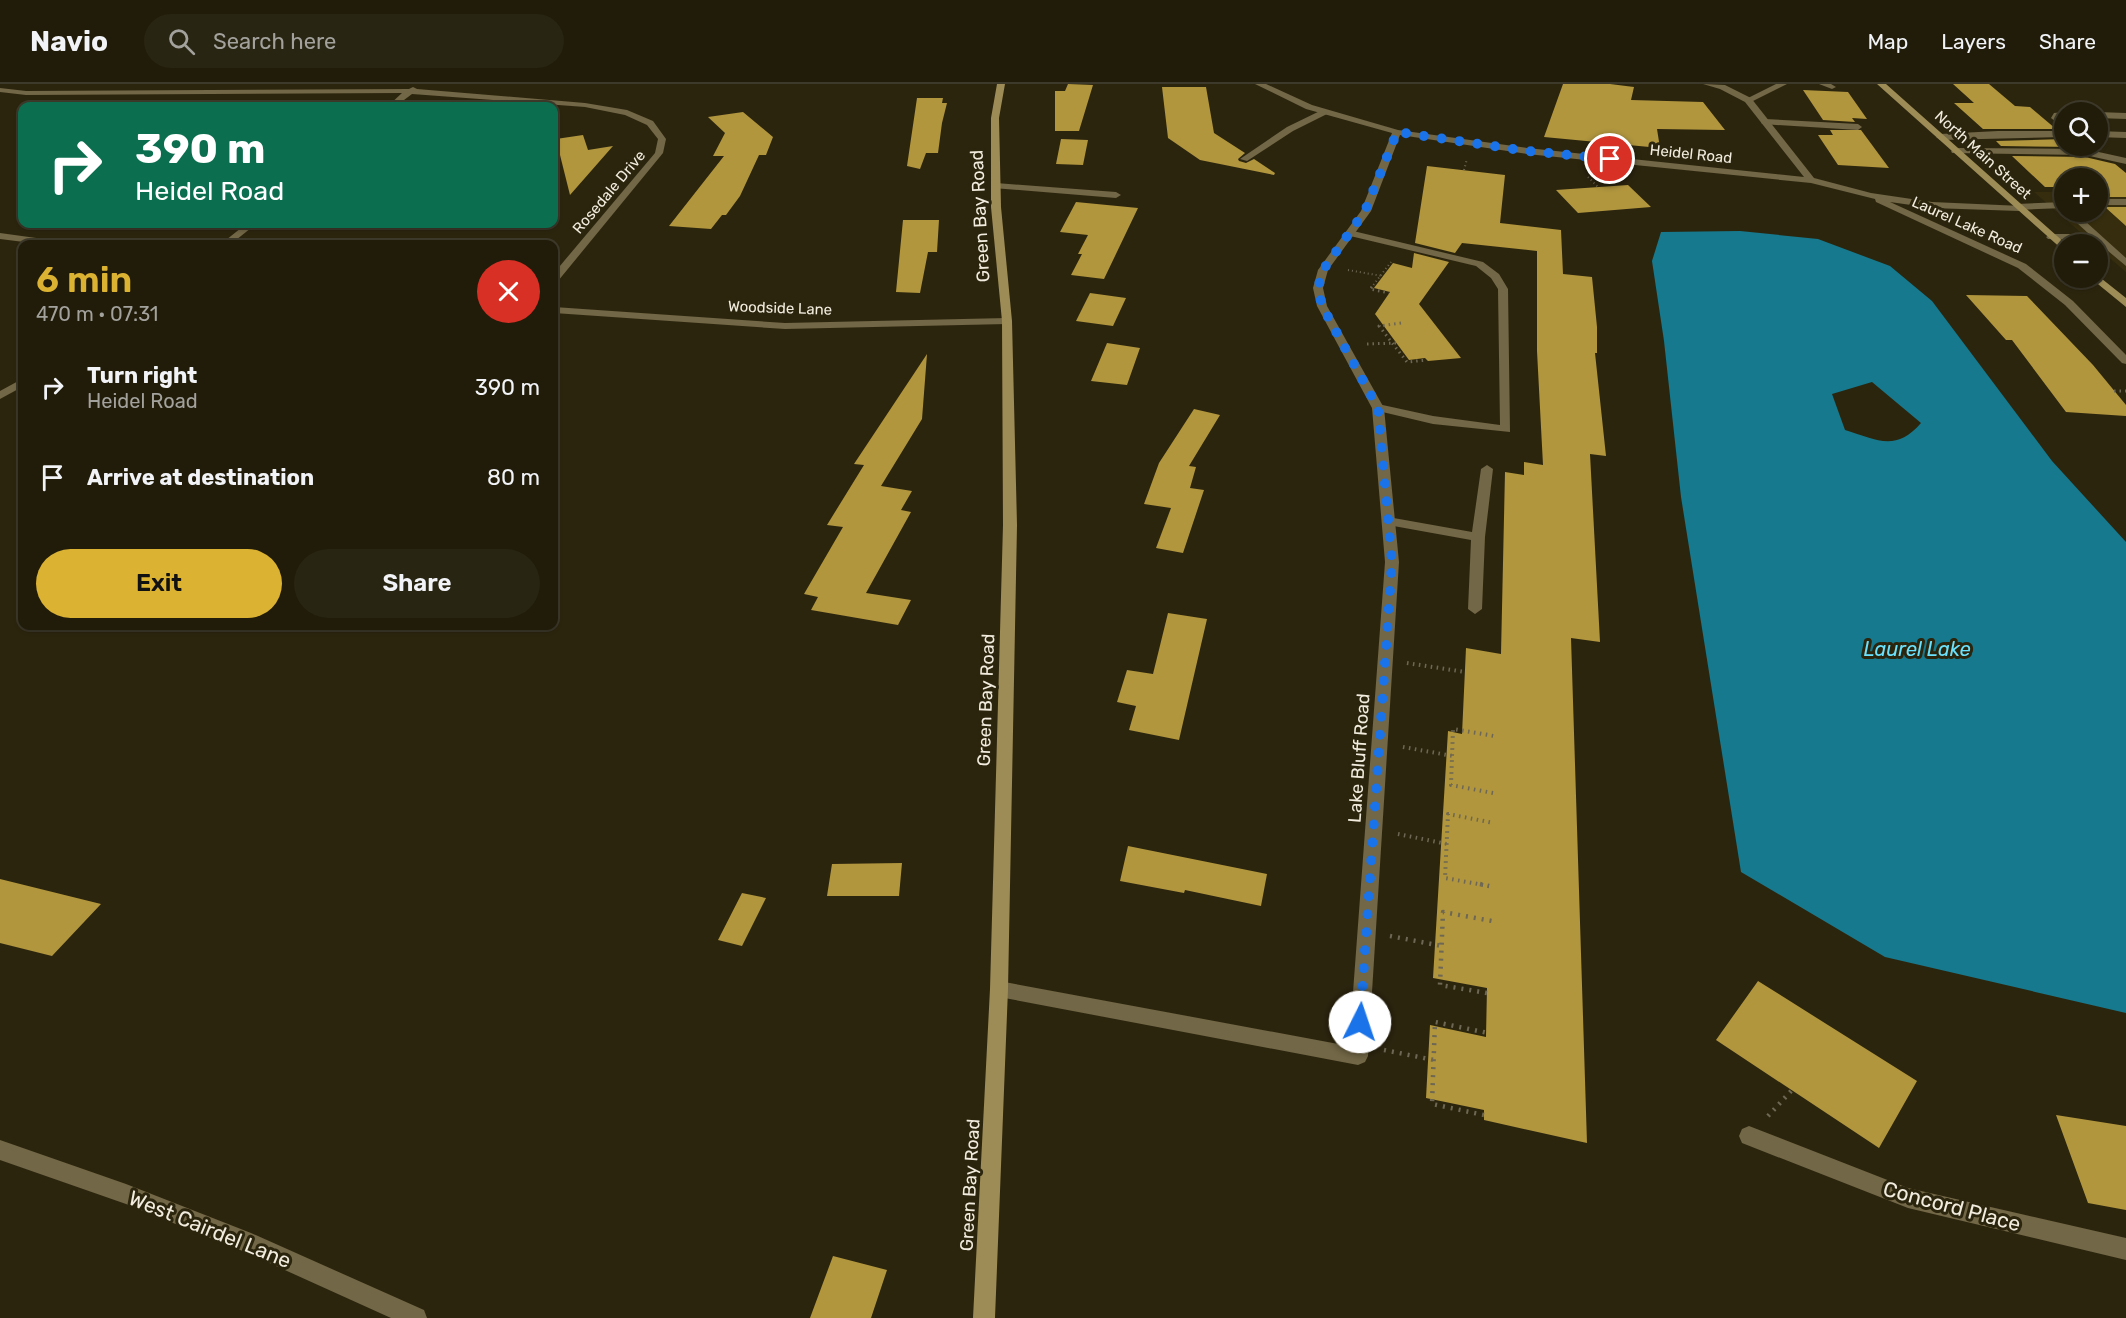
<!DOCTYPE html>
<meta charset="utf-8">
<style>
body{margin:0;font-family:Rubik,sans-serif;background:#292513;color:#f1f3f6;height:100vh;display:flex;flex-direction:column;font-size:22px;white-space:nowrap}
*{box-sizing:border-box;margin:0}
p{font-size:20px;color:#a2a19c}
.icon{flex:none;width:33px;height:33px;fill:none;stroke:currentColor;stroke-width:2;stroke-linecap:round;stroke-linejoin:round}
.map{position:relative;flex:1;overflow:hidden}
.details{position:absolute;left:18px;top:156px;width:540px;height:390px;display:flex;flex-direction:column;background:#211c0a;border-radius:12px;box-shadow:0 2px 4px #0004,0 0 0 2px #3e3a2b}
.details>*{flex:none}
.hud{position:absolute;left:18px;top:18px;width:540px;height:126px;border-radius:12px;box-shadow:0 2px 4px #0004,0 0 0 2px #3e3a2b;background:#0b6e4f;color:#fff;overflow:hidden}
.fabs{position:absolute;left:2054px;top:18px;display:grid;gap:12px}
.fabs a{display:grid;place-items:center;width:54px;height:54px;border-radius:50%;background:#211c0a;box-shadow:0 2px 4px #0004,0 0 0 2px #3e3a2b;font-size:30px}
.pin{position:absolute;display:grid;place-items:center;width:51px;height:51px;color:#fff;margin:-26px;border:3px solid #fff;border-radius:50%;box-shadow:0 2px 6px #0007}
.me{position:absolute;width:66px;margin:-33px;rotate:4deg;stroke-linejoin:round;filter:drop-shadow(0 0 4px #0008)}
.turn{display:flex;align-items:center;gap:21px;height:126px;padding:0 18px;font-size:27px}
.turn .icon{width:78px;height:78px;stroke-width:2.5}
.turn b{display:block;font-size:42px;line-height:51px}
.round{display:grid;place-items:center;flex:none;width:63px;height:63px;border-radius:32px;background:#292513}
.summary{display:flex;align-items:center;justify-content:space-between;height:102px;padding:0 18px}
h1{font-size:36px;font-weight:600;line-height:45px;color:#dcb233}
.cta{display:flex;gap:12px;margin-top:auto;padding:12px 18px}
.cta a{flex:1;height:69px;border-radius:36px;background:#dcb233;color:#111;font-size:24px;font-weight:600;line-height:69px;text-align:center}
.cta a+a{background:#292513;color:#f1f3f6}
ul{padding:0;list-style:none}
li{display:flex;align-items:center;gap:18px;height:90px;padding:0 18px}
li div{flex:1}
li b{display:block;font-size:22px}
li em{font-style:normal}
header{display:flex;align-items:center;gap:36px;box-sizing:border-box;height:84px;padding:0 30px;background:#211c0a;border-bottom:2px solid #3e3a2b}
header strong{font-size:28px}
nav{display:flex;gap:33px;margin-inline-start:auto;font-size:21px}
.search{width:420px;height:54px;background:#292513;display:flex;align-items:center;gap:15px;box-sizing:border-box;padding:0 21px;border-radius:33px;color:#a2a19c;font-size:22px}
.map>svg:first-child{display:block}
.built{fill:#362d0e}
.water{fill:#16798d;fill-rule:evenodd}
.building{fill:#b1963e}
.lines{fill:none;stroke-linecap:round;stroke-linejoin:round}
.path-far3{stroke:#6d6753;stroke-width:2;stroke-dasharray:1 3;stroke-linecap:butt}
.path-far2{stroke:#6d6753;stroke-width:3;stroke-dasharray:1.5 4;stroke-linecap:butt}
.path-far1{stroke:#6d6753;stroke-width:4;stroke-dasharray:1.5 4.5;stroke-linecap:butt}
.path{stroke:#6d6753;stroke-width:4.5;stroke-dasharray:2 6;stroke-linecap:butt}
.lane{fill:#726746;fill-rule:evenodd}
.street{fill:#726746;fill-rule:evenodd}
.secondary{fill:#9d8c56;fill-rule:evenodd}
.route{stroke:#1a73e8;stroke-width:10;stroke-dasharray:0 18}
.labels{text-anchor:middle;dominant-baseline:central;stroke-width:6;stroke-linejoin:round;paint-order:stroke}
.far-street-label{font-size:15px;fill:#f1ecde;stroke:#2c250e}
.street-label{font-size:18px;fill:#f1ecde;stroke:#2c250e}
.water-label{font-size:20px;font-style:italic;fill:#6be2fd;stroke:#2c250e}
.near-street-label{font-size:21px;fill:#f1ecde;stroke:#2c250e}
</style>
<header>
<strong>Navio</strong>
<div class="search"><svg class="icon" aria-label="search" viewBox="0 0 24 24"><circle cx="10" cy="10" r="6"/><path d="M15 15l6 6"/></svg>Search here</div>
<nav><a>Map</a><a>Layers</a><a>Share</a></nav>
</header>
<div class="map">
<svg width="2126" height="1234" viewBox="0 0 2126 1234">
<rect width="100%" height="100%" fill="#2c250e"/>
<path class="built" d="M2034,108H2064V128H2097V109H2126V188L2097,163V160H2094Z"/>
<path class="water" d="M1740,147L1818,155L1890,182L1932,217L2052,377L2126,458V929L1885,873L1741,788L1681,413L1664,257L1652,177L1661,148ZM1872,298L1921,339C1896,368 1877,356 1845,346L1832,310Z"/>
<path class="building" d="M1068,0L1093,1L1079,47H1055V7H1065Z
M1563,0H1610L1634,3L1631,16L1703,18L1725,46L1657,45L1660,64L1544,53Z
M1953,0H1989L2015,22L2030,23L2056,45H1983L1954,19H1974Z
M1162,3H1206L1214,49L1245,69L1238,75L1239,77L1246,79L1254,75L1275,89L1274,91L1200,76L1168,54Z
M1803,6L1848,8L1867,35L1852,34L1855,38L1823,36Z
M917,14H943L942,19H947L942,39L938,69H926L920,85L907,82Z
M743,28L773,53L766,71H759L740,112L726,131H722L711,145L669,142L724,72H713L725,49L708,33Z
M1830,46H1861L1889,84L1838,81L1818,51H1833Z
M583,51L588,66L613,62L570,111L556,55Z
M1061,55L1088,56L1083,81L1056,80Z
M2064,55V62L2077,63L2001,62L1996,57Z
M2012,72L2085,73L2115,80L2126,89V113H2097V94H2064V103H2045Z
M1427,82L1505,91L1500,139L1561,146L1563,190L1592,193L1597,243V269H1595L1606,372L1590,370L1600,558L1571,554L1587,1059L1484,1036V1026L1426,1014L1430,941L1486,953L1487,904L1433,894L1448,647L1462,650L1466,564L1501,570L1505,388L1524,391V378L1543,381L1537,267V167L1462,159L1455,169L1415,159Z
M1628,101L1651,123L1578,129L1556,106Z
M1076,118L1138,124L1104,195L1071,191L1082,170H1078L1088,151L1060,148Z
M2105,123H2126V142Z
M903,136H939L937,168H928L920,209L896,208Z
M1414,169L1449,178L1419,220L1461,274L1428,277L1425,274L1409,276L1375,230L1390,208L1374,204L1393,179L1412,184Z
M1090,209L1126,214L1113,242L1076,237Z
M1966,211L2027,212L2093,281L2126,321V332L2066,328L2012,256H2006Z
M1107,259L1140,264L1127,301L1091,297Z
M927,270L922,335L881,402L912,407L901,426L911,428L866,509L911,516L898,541L811,526L818,513L804,510L843,443L827,441L864,381L854,380Z
M1194,325L1220,331L1189,382L1196,383L1190,404L1204,406L1183,469L1156,464L1171,424L1144,420L1159,379Z
M1168,529L1207,535L1179,656L1129,646L1136,622L1117,618L1127,586L1153,590Z
M1128,762L1267,790L1261,822L1185,806L1184,809L1120,797Z
M902,779L899,812H827L832,780Z
M0,795L101,820L52,872L0,859Z
M742,809L766,814L742,862L718,856Z
M1758,897L1917,997L1879,1064L1716,956Z
M2056,1031L2126,1042V1126L2088,1119Z
M833,1172L887,1186L871,1234H810Z"/>
<g class="lines">
<path class="path-far3" d="M1464,86L1467,75
M1588,93L1598,103
M1348,186L1382,192
M1371,204L1391,178"/>
<path class="path-far2" d="M1372,203L1370,205L1389,209
M1401,239L1379,242L1407,278L1427,276
M1367,260L1396,259
M2114,307H2126"/>
<path class="path-far1" d="M1407,579L1465,588
M1403,663L1453,672
M1493,709L1451,701L1453,645L1494,652
M1398,750L1447,760
M1489,802L1445,794L1448,730L1494,739"/>
<path class="path" d="M1480,800L1489,802
M1390,852L1442,862
M1487,909L1440,901L1443,828L1492,837
M1384,966L1434,976
M1484,1031L1432,1020L1435,938L1488,949
M1768,1032L1792,1006"/>
<path class="lane" d="M1776,0H1787L1751,18L1744,16Z
M1819,0H1831L1836,3L1832,5Z
M1324,25L1328,28L1327,30L1293,47L1247,77L1240,75L1287,43Z
M2064,28V34H2060L2064,37V44L2051,34L2054,29Z
M2097,28L2126,29V35L2097,34Z
M1765,35L1858,40L1862,43L1858,46L1762,40L1761,38Z
M1998,47H2064V53L1940,56L1936,53L1940,50Z
M2097,47L2126,48V54L2097,53Z
M1955,64L2085,65L2126,74V80L2085,71L1952,69L1951,67Z
M996,99L1116,108L1121,111L1116,114L993,104V100Z
M2097,115H2126V121H2097Z
M2064,118V124L2017,126L2012,123L2017,120Z
M2065,128H2075L2126,174V182L2095,156L2048,155L2046,153L2051,150H2089Z
M1349,146L1483,178L1499,190L1508,205L1510,348L1433,340L1374,326L1372,324L1378,320L1433,332L1500,341L1498,205L1491,194L1476,182L1346,151L1344,149Z
M1487,381L1493,385L1485,453L1482,525L1475,530L1468,525L1471,456L1388,441L1382,437L1388,433L1472,448L1481,385Z"/>
<path class="street" d="M1255,0H1266L1312,21L1398,46L1527,64L1804,93L1745,18L1720,5L1703,0L1725,1L1751,14L1814,94L1871,109L1932,118L2022,122L2024,124L2019,127L1932,124L1890,118L2026,180L2073,217L2126,271V280L2122,279L2065,221L2018,184L1876,118L1875,115L1811,99L1527,70L1400,51L1371,127L1328,186L1323,204L1327,222L1384,324L1399,478L1368,972L1365,978L1358,981L999,913L993,911L990,905L993,899L999,897L1349,962L1385,478L1372,324L1317,222L1313,204L1318,186L1361,127L1392,49L1306,25Z
M413,3L417,5L585,19L627,26L653,37L666,55L663,69L558,197L554,198V189L655,69L658,55L647,41L625,31L585,23L412,10L396,22H388L402,9L26,11L0,8V4L26,7L409,5Z
M246,140H256L231,160H221Z
M0,149L58,157L63,160H40L0,155Z
M554,223L785,239L1007,234L1012,237L1007,240L785,245L554,229Z
M22,295V303L0,315V307Z
M1749,1042L1908,1104L2126,1154V1176L1908,1124L1742,1059L1739,1052L1742,1045Z
M0,1056L126,1100L251,1149L424,1226L427,1234H391L245,1168L126,1120L0,1076Z"/>
<path class="secondary" d="M997,0H1005L999,34L1001,123L1012,237L1017,441L1008,905L995,1234H973L990,905L1003,441L1002,237L991,123V34Z
M1877,0H1886L2066,160H2064V167Z
M2097,191L2126,214V223L2093,196L2092,194H2097Z"/>
</g>
<g class="lines">
<path class="route" d="M1360,938L1392,478L1378,324L1322,222L1318,204L1323,186L1365,127L1397,48L1527,67L1610,75"/>
</g>
<g class="labels">
<g class="far-street-label">
<text transform="translate(1691 70) rotate(6)">Heidel Road</text>
<text transform="translate(1983 71) rotate(42)">North Main Street</text>
<text transform="translate(609 108) rotate(-50)">Rosedale Drive</text>
<text transform="translate(1967 141) rotate(24)">Laurel Lake Road</text>
<text transform="translate(780 224) rotate(2)">Woodside Lane</text>
</g>
<g class="street-label">
<text transform="translate(980 132) rotate(-93)">Green Bay Road</text>
<text transform="translate(986 616) rotate(-88)">Green Bay Road</text>
<text transform="translate(1359 674) rotate(-86)">Lake Bluff Road</text>
<text transform="translate(970 1101) rotate(-87)">Green Bay Road</text>
</g>
<g class="water-label">
<text x="1917" y="565">Laurel Lake</text>
</g>
<g class="near-street-label">
<text transform="translate(1952 1122) rotate(15)">Concord Place</text>
<text transform="translate(210 1145) rotate(22)">West Cairdel Lane</text>
</g>
</g>
</svg>
<div class="fabs">
<a><svg class="icon" aria-label="search" viewBox="0 0 24 24"><circle cx="10" cy="10" r="6"/><path d="M15 15l6 6"/></svg></a>
<a>+</a>
<a>−</a>
</div>
<div class="pin" style="left:1610px;top:75px;background:#d93025"><svg class="icon" aria-label="arrive" viewBox="0 0 24 24"><path d="M6 21V4h12l-3 4 3 4H6"/></svg></div>
<svg class="me" style="left:1360px;top:938px" viewBox="-20 -20 40 40"><circle r="19" fill="#fff"/><path d="M0-13L10 11 0 6-10 11z" fill="#1a73e8"/></svg>
<div class="hud">
<div class="turn"><svg class="icon" aria-label="right" viewBox="0 0 24 24"><path d="M7 20v-9h11M14 6l5 5-5 5"/></svg><div><b>390 m</b>Heidel Road</div></div>
</div>
<section class="details">
<div class="summary"><div><h1>6 min</h1><p>470 m · 07:31</p></div><a class="round" style="background:#d93025;color:#fff"><svg class="icon" aria-label="close" viewBox="0 0 24 24"><path d="M6 6l12 12M18 6L6 18"/></svg></a></div>
<ul>
<li><svg class="icon" aria-label="right" viewBox="0 0 24 24"><path d="M7 20v-9h11M14 6l5 5-5 5"/></svg><div><b>Turn right</b><p>Heidel Road</p></div><em>390 m</em></li>
<li><svg class="icon" aria-label="arrive" viewBox="0 0 24 24"><path d="M6 21V4h12l-3 4 3 4H6"/></svg><div><b>Arrive at destination</b></div><em>80 m</em></li>
</ul>
<div class="cta"><a>Exit</a><a>Share</a></div>
</section>
</div>
